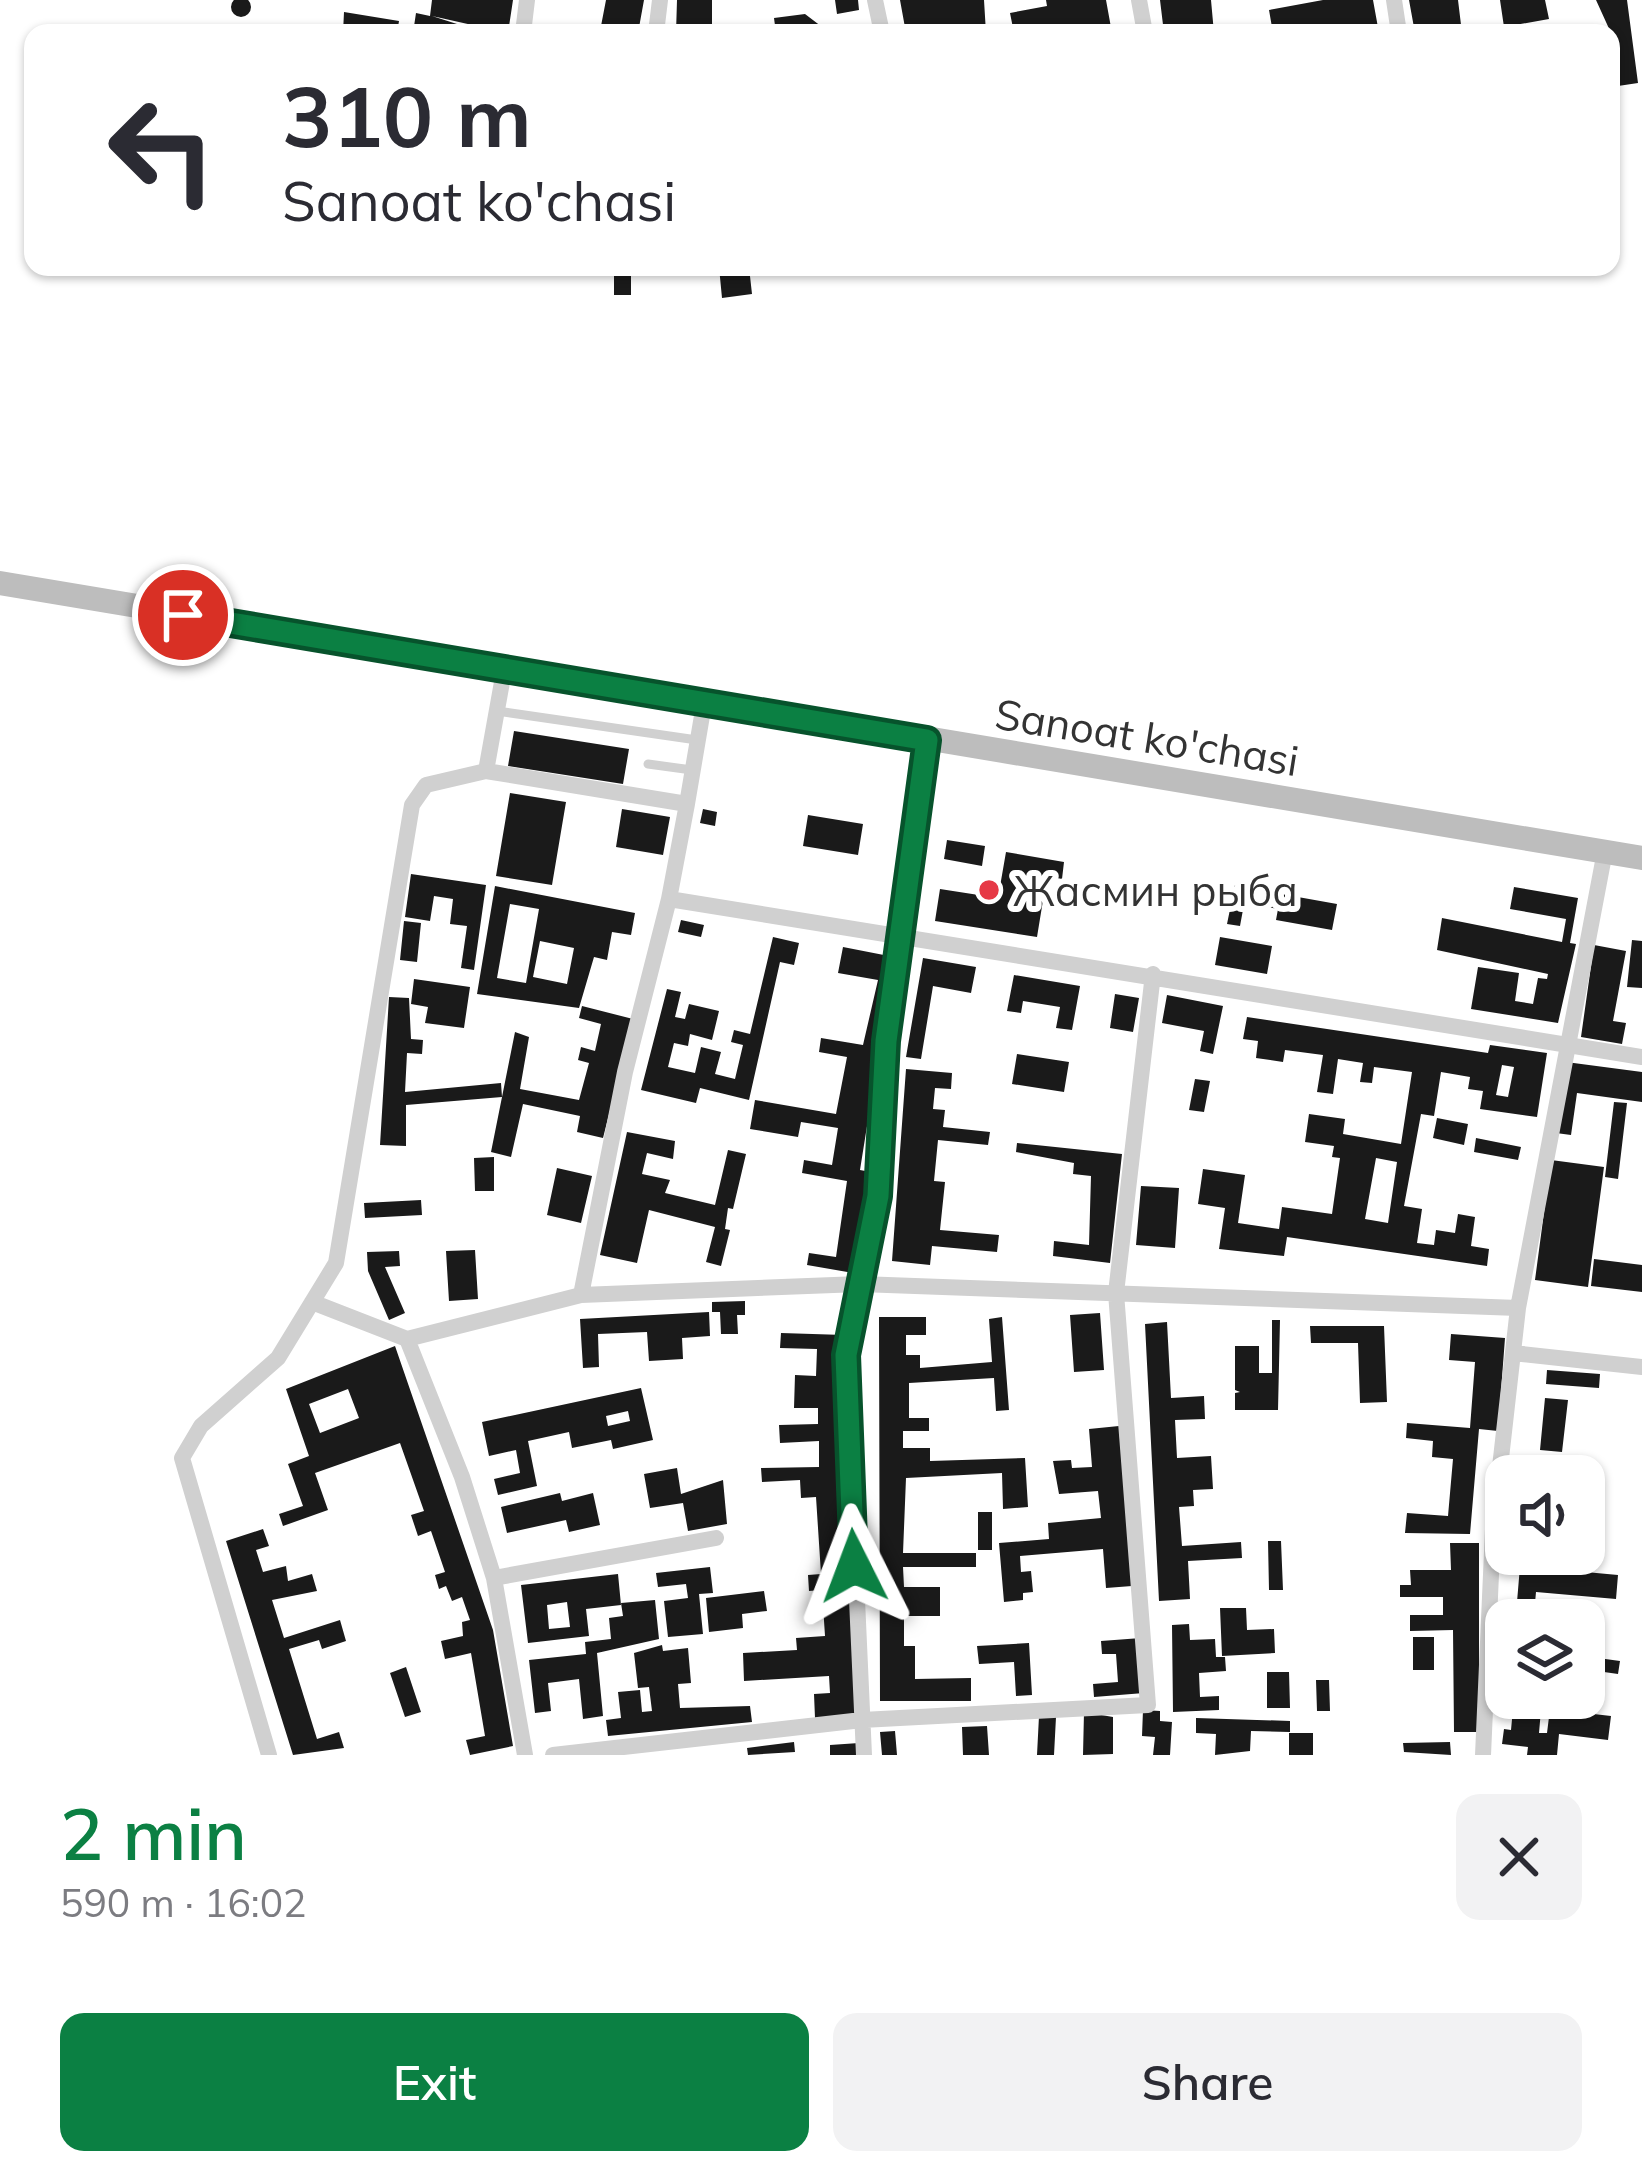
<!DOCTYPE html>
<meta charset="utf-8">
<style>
body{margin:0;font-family:Mulish,sans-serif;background:#f2f2f3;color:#2b2b33;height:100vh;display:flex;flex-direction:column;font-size:45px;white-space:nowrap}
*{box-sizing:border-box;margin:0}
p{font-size:39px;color:#7c7c81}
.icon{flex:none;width:66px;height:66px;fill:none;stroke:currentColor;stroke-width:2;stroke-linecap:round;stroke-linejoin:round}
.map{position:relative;height:1755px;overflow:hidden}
.panel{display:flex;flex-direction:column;background:#fff;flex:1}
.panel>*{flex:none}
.top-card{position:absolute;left:24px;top:24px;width:1596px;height:252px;border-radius:24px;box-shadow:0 3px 9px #0004;background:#fff;color:#2b2b33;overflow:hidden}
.controls{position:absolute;left:1485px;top:1455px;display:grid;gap:24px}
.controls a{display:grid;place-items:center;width:120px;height:120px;border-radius:24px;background:#fff;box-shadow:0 3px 9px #0004;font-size:60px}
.pin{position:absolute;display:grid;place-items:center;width:102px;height:102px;color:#fff;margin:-51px;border:6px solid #fff;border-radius:50%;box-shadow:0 3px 12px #0007}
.me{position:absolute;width:132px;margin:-66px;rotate:357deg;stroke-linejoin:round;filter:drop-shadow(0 0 9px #0008)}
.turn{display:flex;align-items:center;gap:42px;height:252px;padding:0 60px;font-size:54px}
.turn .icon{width:156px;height:156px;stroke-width:2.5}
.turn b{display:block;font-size:84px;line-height:102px}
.round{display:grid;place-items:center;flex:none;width:126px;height:126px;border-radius:24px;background:#f2f2f3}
.headline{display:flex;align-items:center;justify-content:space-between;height:204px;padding:0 60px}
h1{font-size:72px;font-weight:600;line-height:90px;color:#0b8043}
.action{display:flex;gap:24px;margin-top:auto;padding:24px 60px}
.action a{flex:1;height:138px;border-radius:24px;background:#0b8043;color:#fff;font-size:48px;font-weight:600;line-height:138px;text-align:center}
.action a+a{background:#f2f2f3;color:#2b2b33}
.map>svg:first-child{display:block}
.building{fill:#1a1a1a;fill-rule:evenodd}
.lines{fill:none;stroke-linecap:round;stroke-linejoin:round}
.service{stroke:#d0d0d0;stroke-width:9}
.minor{stroke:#d0d0d0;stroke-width:16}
.secondary{stroke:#bdbdbd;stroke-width:24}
.route-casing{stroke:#07532c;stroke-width:30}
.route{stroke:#0b8043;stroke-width:21}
.poi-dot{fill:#e63946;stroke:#fff;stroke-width:4.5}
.labels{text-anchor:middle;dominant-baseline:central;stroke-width:12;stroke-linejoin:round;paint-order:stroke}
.street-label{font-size:42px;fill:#333;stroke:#fff}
.poi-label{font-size:42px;fill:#333;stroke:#fff;text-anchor:start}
</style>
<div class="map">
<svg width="1642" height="1755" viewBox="0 0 1642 1755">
<rect width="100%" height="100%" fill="#fff"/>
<path class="building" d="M231 7a10 10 0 1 1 20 0a10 10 0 1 1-20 0Z
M432,0H513L508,33L432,16L457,24L455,33H413L416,13L430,16Z
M606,0H644L638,33L601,26Z
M677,0H712V33H676Z
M835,0H858L859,10L837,14Z
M900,0H984L986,33H906Z
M1046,0H1106L1112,33H1014L1010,13L1047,6Z
M1160,0H1211L1214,33H1164Z
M1323,0H1373L1379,33H1273L1269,10Z
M1409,0H1458L1462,33H1415Z
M1500,0H1545L1549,19L1504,27Z
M1596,0H1627L1638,83L1618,86L1611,33Z
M344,12L399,21L397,33H343Z
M805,14L830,33H776L774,18Z
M614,267H631V295H614Z
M719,267H749L752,294L722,298Z
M514,731L629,749L623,784L508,766Z
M510,793L566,802L552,885L496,876Z
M622,809L670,817L663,855L616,847Z
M703,809L717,812L715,826L700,823Z
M808,815L863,824L858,855L803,846Z
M947,840L985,846L982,866L944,859Z
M1006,852L1064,862L1062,879L1047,876L1037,937L935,921L940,889L998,898Z
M411,874L486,885L474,970L461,968L467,926L450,924L453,899L434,896L430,921L405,917Z
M1235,885L1247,888L1240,926L1227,924Z
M495,886L635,913L631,935L612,932L607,960L594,957L579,1008L477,994ZM510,904L539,909L526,983L497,978ZM540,941L574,948L567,984L533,977Z
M1514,887L1578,898L1570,943L1576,944L1558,1023L1471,1009L1478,967L1519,973L1515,1001L1533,1004L1538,978L1547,979L1548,974L1437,950L1442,918L1562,942L1566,919L1510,909Z
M1265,891L1337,904L1332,930L1276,920L1278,909L1262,906Z
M681,920L704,925L701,937L678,932Z
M404,921L421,923L417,962L400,960Z
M773,937L799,943L794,965L780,962L749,1100L700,1088L696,1103L641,1090L667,989L681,992L675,1017L685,1019L689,1004L719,1011L712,1040L690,1034L688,1046L674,1043L668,1067L695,1073L701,1047L721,1052L715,1074L735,1079L743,1045L731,1042L734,1030L750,1034Z
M1220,937L1272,946L1267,974L1215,965Z
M1632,940L1642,941V988L1627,987Z
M1594,945L1626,951L1613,1021L1626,1023L1622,1044L1581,1037Z
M843,947L894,957L860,1170L876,1173L859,1274L807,1265L809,1253L836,1257L847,1181L802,1173L804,1160L832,1165L838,1128L801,1122L798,1137L750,1129L755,1100L836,1114L847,1057L819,1052L821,1038L863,1045L878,980L838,973Z
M923,958L976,967L971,993L933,986L921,1059L906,1057Z
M1014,975L1080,986L1072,1030L1056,1028L1060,1007L1023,1001L1021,1013L1007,1011Z
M414,979L470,987L464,1028L425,1023L428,1007L411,1004Z
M1115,994L1139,998L1133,1032L1110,1028Z
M1167,995L1223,1006L1213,1054L1200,1051L1204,1031L1162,1023Z
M389,997L409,998L411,1039L423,1040L422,1054L407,1053L405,1092L501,1083L502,1097L406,1105V1146L380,1145Z
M582,1006L633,1019L603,1138L577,1132L580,1116L523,1104L511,1157L491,1152L515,1032L529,1037L520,1089L579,1100L589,1063L578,1060L581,1047L595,1051L601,1024L579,1018Z
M1247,1017L1488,1053L1490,1045L1547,1053L1537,1117L1480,1109L1483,1091L1468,1089L1470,1077L1441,1072L1434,1116L1421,1114L1404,1206L1422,1209L1417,1243L1434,1245L1436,1230L1455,1233L1458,1214L1475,1217L1471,1246L1489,1249L1487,1266L1287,1237L1284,1256L1219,1249L1225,1208L1198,1204L1203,1169L1245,1175L1238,1223L1279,1229L1282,1207L1332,1214L1340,1158L1332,1157L1334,1146L1305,1142L1309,1114L1345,1119L1343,1134L1401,1144L1412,1072L1374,1067L1372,1083L1360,1082L1363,1063L1338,1059L1333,1094L1317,1092L1323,1055L1285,1050L1283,1062L1256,1058L1258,1041L1243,1039ZM1502,1065L1514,1067L1508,1097L1496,1095ZM1376,1158L1397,1162L1388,1223L1365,1219Z
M1017,1054L1069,1062L1064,1092L1012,1084Z
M1566,1062L1642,1072V1102L1577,1093L1571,1135L1556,1133Z
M906,1069L952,1073L951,1089L935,1088L933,1109L945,1110L943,1127L990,1132L988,1145L938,1140L934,1181L945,1182L940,1230L999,1235L997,1252L932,1246L930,1265L892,1261Z
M1195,1079L1210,1081L1204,1112L1189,1110Z
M1614,1102L1627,1103L1618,1179L1605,1177Z
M1437,1118L1468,1124L1464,1145L1433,1138Z
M627,1132L675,1141L673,1159L647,1153L642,1174L670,1180L665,1193L715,1205L728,1150L746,1154L733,1209L728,1208L725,1229L730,1230L721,1266L706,1262L715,1227L649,1210L637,1263L600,1255Z
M1476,1138L1521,1147L1518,1160L1474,1152Z
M1017,1143L1122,1154L1110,1263L1053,1256L1054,1241L1089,1245L1091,1176L1073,1174L1074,1163L1016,1152Z
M494,1157V1191H475L474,1158Z
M1551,1160L1604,1167L1588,1287L1535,1280Z
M557,1168L592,1176L581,1223L547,1215Z
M1141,1186L1179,1188L1175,1248L1136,1245Z
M421,1200L422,1215L365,1218L364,1203Z
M475,1250L478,1299L449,1301L446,1251Z
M399,1251L400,1266L385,1267L405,1313L389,1320L368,1271L367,1252Z
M1594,1259L1642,1265V1292L1591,1286Z
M745,1301V1315H737L738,1334H721L720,1312H712V1302Z
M709,1312L710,1336L682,1338L683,1359L649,1361L647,1332L598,1334L599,1367L583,1368L580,1319Z
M1100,1313L1104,1370L1074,1372L1070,1315Z
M879,1317H926V1335H906V1355H920V1368L992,1362L989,1319L1002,1317L1009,1410L996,1411L994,1378L909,1383V1418H929V1431H903V1448H930V1461L1025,1458L1028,1507L1003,1509L1002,1473L906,1478L903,1553H976V1567H903L904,1587H940V1616H904V1646H915V1679L971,1678V1701H880Z
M1272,1320H1280L1278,1410H1235V1393L1240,1392L1235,1390V1346H1259V1373H1272Z
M1167,1322L1171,1398L1204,1396L1205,1419L1175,1420L1177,1458L1211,1456L1213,1489L1193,1490L1194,1506L1179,1507L1182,1546L1241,1542L1242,1558L1188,1561L1190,1599L1159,1601L1145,1324Z
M1310,1326H1384L1387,1402L1360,1403L1358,1343H1311Z
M781,1333L844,1335L858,1715L815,1718L814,1694L830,1693L829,1676L744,1681L743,1653L797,1650L796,1638L825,1636L822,1590L809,1591L808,1575L821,1574L816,1497L801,1498L800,1480L762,1482L761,1468L819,1467V1441L780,1443L779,1425L818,1424V1408H794L795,1375L816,1376L817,1349L780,1348Z
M1451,1334L1505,1338L1498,1431L1479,1429L1470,1534L1405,1533L1407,1513L1448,1516L1453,1459L1432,1457L1433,1441L1406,1438L1407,1423L1470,1428L1475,1362L1449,1360Z
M395,1346L493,1630L513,1746L470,1755L466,1740L485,1736L471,1653L445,1659L441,1641L463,1636L462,1622L470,1620L462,1597L452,1601L446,1586L439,1589L435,1575L445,1572L431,1531L418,1536L411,1515L424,1511L400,1443L315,1473L328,1510L283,1526L279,1514L303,1506L288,1464L309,1456L286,1389ZM348,1389L359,1418L320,1433L309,1404Z
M1547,1370L1600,1374L1599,1388L1546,1384Z
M641,1388L653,1440L613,1449L611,1440L572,1448L569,1432L528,1441L537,1486L498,1495L494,1479L520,1473L516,1450L489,1456L482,1422ZM628,1411L630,1421L608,1426L606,1416Z
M1545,1398L1568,1400L1562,1452L1540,1450Z
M1119,1426L1132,1586L1106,1588L1103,1549L1020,1556L1021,1572L1031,1571L1033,1592L1023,1593V1600L1004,1602L999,1543L1049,1539L1048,1523L1101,1518L1098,1491L1059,1494L1053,1461L1071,1460L1072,1468L1092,1467L1089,1429Z
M677,1468L681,1494L723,1480L727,1524L688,1531L683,1503L650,1508L644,1474Z
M560,1493L562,1501L593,1493L600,1525L569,1532L566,1520L507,1533L501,1507Z
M978,1512H992V1550H978Z
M263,1529L269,1546L256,1550L263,1572L286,1566L288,1581L312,1574L317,1591L272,1600L284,1638L340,1620L346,1641L322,1649L319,1640L289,1649L317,1739L339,1732L344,1748L293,1755L226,1541Z
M1268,1541H1281L1283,1590H1269Z
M1450,1543H1479V1732H1454L1453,1630L1410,1631V1615H1443V1597H1400V1585H1411L1410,1570H1451Z
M1521,1554H1554L1553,1569L1618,1575L1616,1599L1536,1592L1535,1603L1517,1602Z
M710,1567L713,1593L699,1594L703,1634L668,1637L664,1601L688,1598L686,1584L658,1587L656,1573Z
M618,1574L621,1605L586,1609L589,1636L528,1643L521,1585ZM567,1602L570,1627L549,1629L547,1605Z
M764,1591L767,1611L742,1614L743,1628L709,1632L706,1598Z
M655,1600L659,1639L597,1653L603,1716L583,1719L579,1679L548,1683L551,1711L535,1713L529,1660L586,1654L585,1642L611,1639L609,1618L623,1616L621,1603Z
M1220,1608H1246L1247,1630L1274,1629L1275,1653L1222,1656Z
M1189,1624L1190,1640L1215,1639L1216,1657H1225L1226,1671L1199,1673L1200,1697L1219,1696V1710L1173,1712L1172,1625Z
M1413,1637H1434V1670H1413Z
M1141,1638L1144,1693L1094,1697L1093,1684L1118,1682L1116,1654H1102L1101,1641Z
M1029,1643L1032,1695L1016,1696L1014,1662L979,1664L977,1646Z
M662,1645L663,1651L688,1648L691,1683L678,1684L680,1708L750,1706L752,1722L608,1736L606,1720L621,1718L618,1692L640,1690L642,1712L652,1711L649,1687L638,1688L634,1653Z
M1584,1656L1595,1657L1594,1674L1584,1673Z
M1598,1658L1620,1661L1618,1674L1597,1671Z
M406,1667L421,1712L405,1717L390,1673Z
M1267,1672H1289L1290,1708H1267Z
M1316,1680H1329L1330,1711H1317Z
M1514,1698H1542L1539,1733H1547L1550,1709L1611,1716L1608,1740L1559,1734L1557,1755H1527L1528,1747L1502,1744L1504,1729L1511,1730Z
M1143,1710L1160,1711V1721L1172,1722L1170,1755H1153L1155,1737L1142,1736Z
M1084,1712L1113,1717V1754L1083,1755Z
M1039,1716L1056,1717L1054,1755H1037Z
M1196,1718L1290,1721V1732L1251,1731L1250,1751L1215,1755L1216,1734L1196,1733Z
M987,1726L989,1755H963L962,1727Z
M895,1731L897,1755H882L880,1732Z
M1289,1733H1313V1755H1289Z
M794,1742L795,1752L748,1755L747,1748Z
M1450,1742L1451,1755L1404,1752L1403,1743Z
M859,1743L860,1755H830V1745Z"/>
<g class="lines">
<path class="service" d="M497,711L697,740
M648,764L692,770"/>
<path class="minor" d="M875,0L882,33
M1139,0L1145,33
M1394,0L1399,33
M523,33L527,0
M656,33L660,0
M687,804L704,704
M669,899L1642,1057
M581,1295L860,1284L1518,1308
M312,1302L407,1339L462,1477L494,1578L525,1755
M407,1339L581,1295L625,1072L669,899L687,804L486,771
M1513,1353L1642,1367
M494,1578L716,1538
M269,1755L182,1458L201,1426L278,1358L336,1263L412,805L426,785L486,771L504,671
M553,1755L862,1720L1148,1705L1116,1293L1153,974
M864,1755L846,1355L878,1196L886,1041L927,740
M1483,1755L1493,1529L1518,1308L1605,851"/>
<path class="secondary" d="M0,583L1642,858"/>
</g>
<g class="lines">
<g class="route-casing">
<path id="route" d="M183,615L927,740L886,1041L878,1196L846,1355L854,1566"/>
</g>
<use href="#route" class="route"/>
</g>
<circle class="poi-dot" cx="989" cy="890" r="12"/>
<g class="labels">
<g class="street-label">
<text transform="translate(1147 737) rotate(9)">Sanoat ko'chasi</text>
</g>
<g class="poi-label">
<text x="1013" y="890">Жасмин рыба</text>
</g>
</g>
</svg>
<div class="controls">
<a><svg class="icon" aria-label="sound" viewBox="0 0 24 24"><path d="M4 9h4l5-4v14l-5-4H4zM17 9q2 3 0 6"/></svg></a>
<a><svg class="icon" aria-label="layers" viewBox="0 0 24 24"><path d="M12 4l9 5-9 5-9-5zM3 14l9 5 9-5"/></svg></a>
</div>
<div class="pin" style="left:183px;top:615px;background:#d93025"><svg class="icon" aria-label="arrive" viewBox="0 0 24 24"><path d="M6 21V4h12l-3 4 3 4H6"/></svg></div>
<svg class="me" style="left:854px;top:1566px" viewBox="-20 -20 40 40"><path d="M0-17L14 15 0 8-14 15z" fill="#0b8043" stroke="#fff" stroke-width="4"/></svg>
<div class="top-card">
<div class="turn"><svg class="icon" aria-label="left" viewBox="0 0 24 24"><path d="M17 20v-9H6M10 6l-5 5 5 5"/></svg><div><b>310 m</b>Sanoat ko'chasi</div></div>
</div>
</div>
<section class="panel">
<div class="headline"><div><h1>2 min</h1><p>590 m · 16:02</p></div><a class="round"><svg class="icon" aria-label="close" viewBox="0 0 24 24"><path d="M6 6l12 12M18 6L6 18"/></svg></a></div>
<div class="action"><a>Exit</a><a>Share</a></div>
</section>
